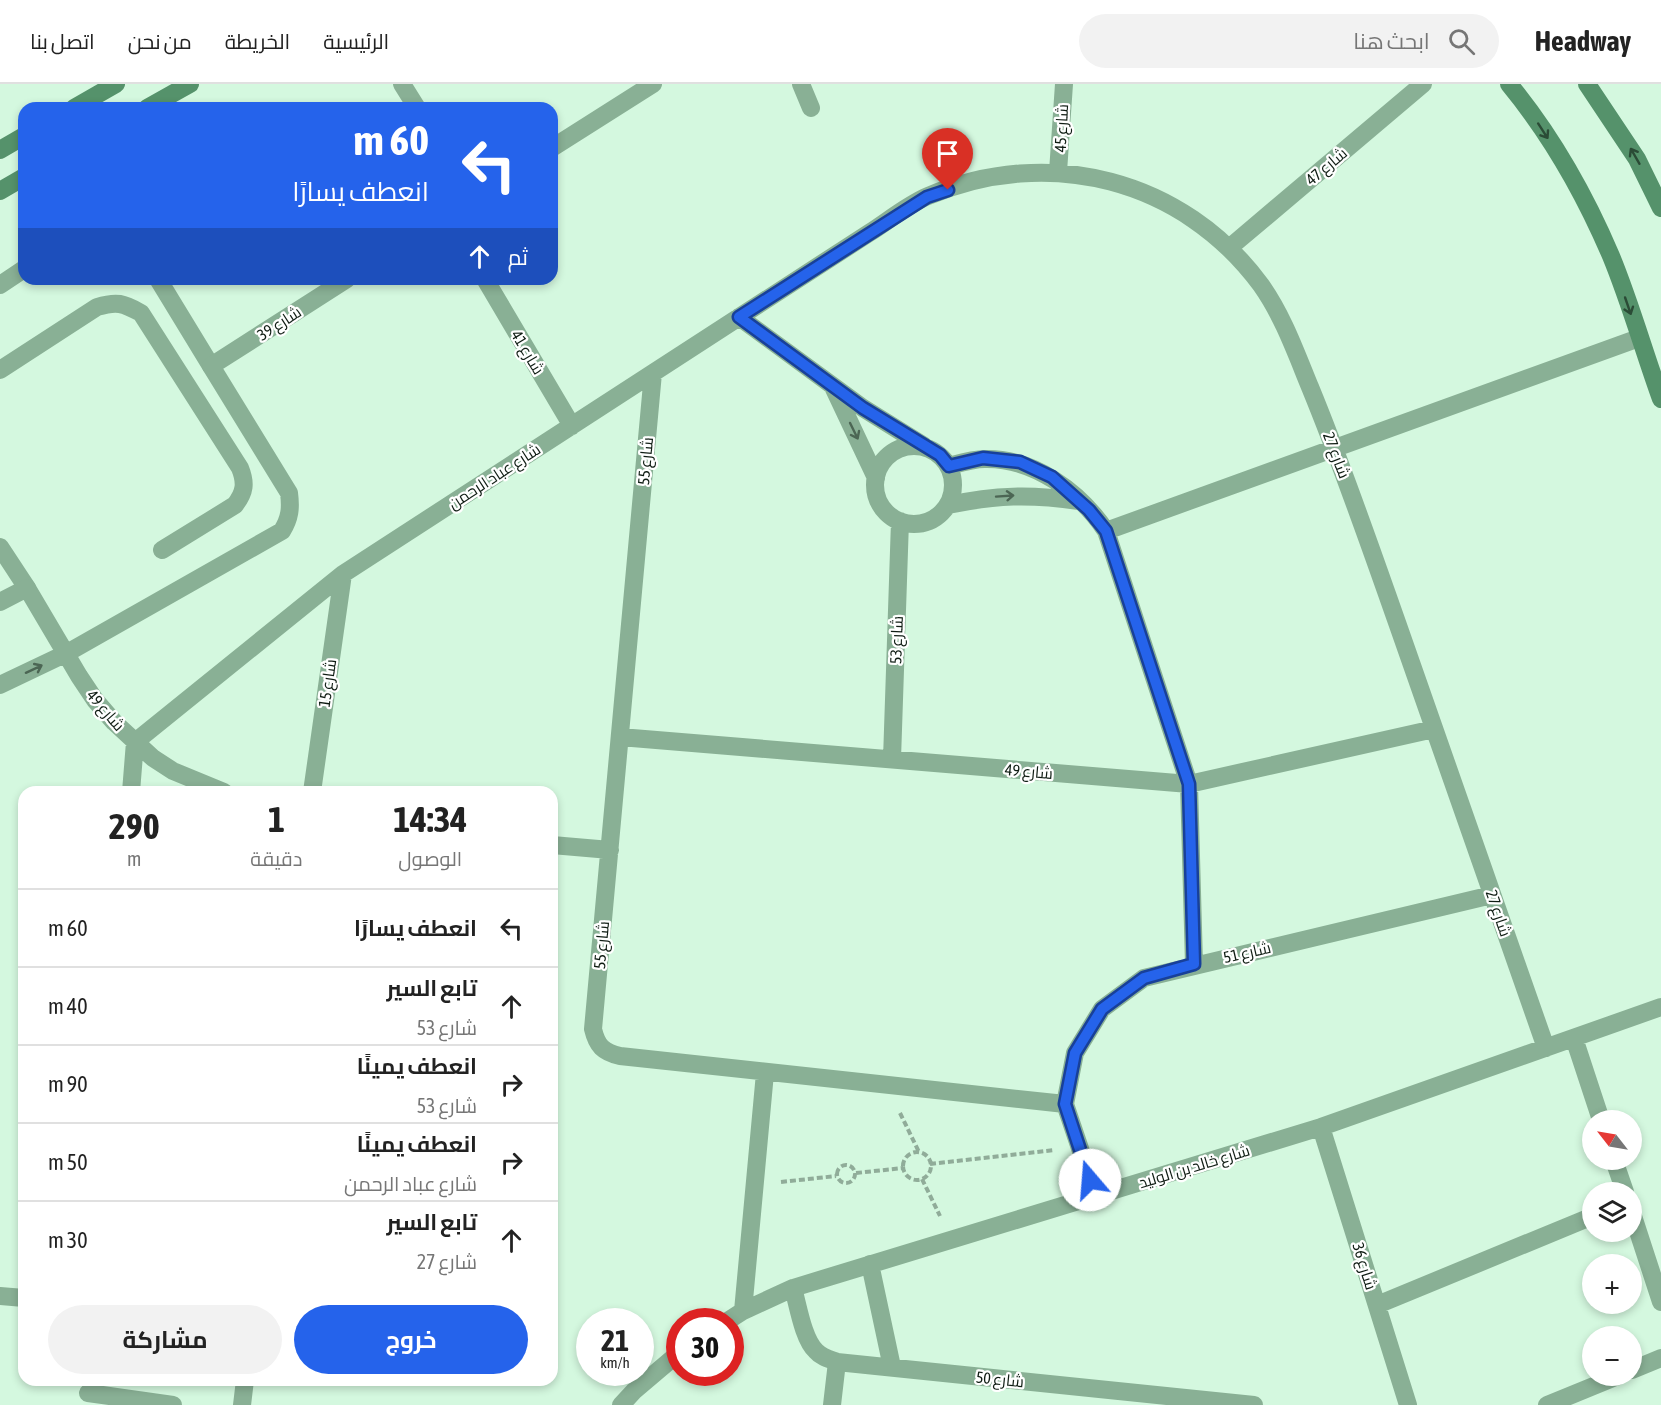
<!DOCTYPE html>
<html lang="ar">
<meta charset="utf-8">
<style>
body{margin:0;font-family:"Asap Condensed",Cairo,sans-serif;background:#f2f2f2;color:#222;direction:rtl;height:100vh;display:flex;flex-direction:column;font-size:22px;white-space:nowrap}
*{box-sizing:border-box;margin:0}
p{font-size:20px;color:#767676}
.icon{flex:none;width:33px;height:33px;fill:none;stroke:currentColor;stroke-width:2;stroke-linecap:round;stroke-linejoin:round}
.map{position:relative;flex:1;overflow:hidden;direction:ltr}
.sheet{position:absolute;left:18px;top:702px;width:540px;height:600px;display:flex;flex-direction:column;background:#fff;border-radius:18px;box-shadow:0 3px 9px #0003;direction:rtl}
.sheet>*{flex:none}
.top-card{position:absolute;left:18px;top:18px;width:540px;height:183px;border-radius:18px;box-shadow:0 3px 9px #0003;direction:rtl;background:#2563eb;color:#fff;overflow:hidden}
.needle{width:39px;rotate:301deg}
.buttons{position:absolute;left:1582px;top:1026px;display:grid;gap:12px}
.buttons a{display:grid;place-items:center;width:60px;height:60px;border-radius:50%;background:#fff;box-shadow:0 3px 9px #0003;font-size:30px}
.speed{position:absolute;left:576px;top:1224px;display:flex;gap:12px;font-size:30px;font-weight:700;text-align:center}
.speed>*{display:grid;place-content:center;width:78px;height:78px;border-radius:50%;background:#fff;box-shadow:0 3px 9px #0003;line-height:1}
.speed small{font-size:15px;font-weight:400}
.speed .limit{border:9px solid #d22;background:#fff;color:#111}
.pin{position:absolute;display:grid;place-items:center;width:51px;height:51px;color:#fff;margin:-62px -26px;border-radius:50% 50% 50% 0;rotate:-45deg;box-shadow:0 0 6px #0007}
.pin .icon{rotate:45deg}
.me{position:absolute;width:66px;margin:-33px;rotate:342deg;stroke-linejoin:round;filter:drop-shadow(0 0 4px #0008)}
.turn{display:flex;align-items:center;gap:21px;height:126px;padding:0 30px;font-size:27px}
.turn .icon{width:78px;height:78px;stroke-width:2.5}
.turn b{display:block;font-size:42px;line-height:51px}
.then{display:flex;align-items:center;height:57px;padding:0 30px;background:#0003;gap:12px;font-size:22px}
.eta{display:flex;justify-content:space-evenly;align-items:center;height:102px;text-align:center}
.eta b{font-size:36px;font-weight:700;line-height:42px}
.cta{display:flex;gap:12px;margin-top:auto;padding:12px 30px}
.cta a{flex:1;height:69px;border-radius:36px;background:#2563eb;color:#fff;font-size:24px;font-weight:700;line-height:69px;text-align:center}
.cta a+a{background:#f2f2f2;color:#222}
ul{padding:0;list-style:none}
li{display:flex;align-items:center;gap:18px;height:78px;padding:0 30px;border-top:2px solid #e0e0e0}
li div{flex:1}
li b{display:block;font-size:22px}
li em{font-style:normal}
header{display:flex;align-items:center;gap:36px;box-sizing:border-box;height:84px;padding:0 30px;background:#fff;border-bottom:2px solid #e0e0e0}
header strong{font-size:28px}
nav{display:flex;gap:33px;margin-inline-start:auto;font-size:21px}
.search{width:420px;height:54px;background:#f2f2f2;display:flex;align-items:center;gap:15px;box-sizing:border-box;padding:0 21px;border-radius:33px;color:#767676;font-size:22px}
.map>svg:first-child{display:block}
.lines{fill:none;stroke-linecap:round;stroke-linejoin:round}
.path{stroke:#90ac99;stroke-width:4;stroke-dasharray:6 3;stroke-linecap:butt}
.lane{stroke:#89b095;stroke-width:18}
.street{stroke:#89b095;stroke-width:18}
.secondary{stroke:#55926b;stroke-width:18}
.oneway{stroke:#2b4b36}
.oneway2{stroke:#4c6654}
.route-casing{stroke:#184099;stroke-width:15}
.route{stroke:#2563eb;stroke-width:10}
.labels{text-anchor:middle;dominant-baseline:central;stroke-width:4.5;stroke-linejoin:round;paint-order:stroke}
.street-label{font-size:16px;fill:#0f1c13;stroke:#fff}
</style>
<header>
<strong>Headway</strong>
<div class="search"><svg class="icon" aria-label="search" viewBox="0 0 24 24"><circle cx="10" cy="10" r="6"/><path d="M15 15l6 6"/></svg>ابحث هنا</div>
<nav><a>الرئيسية</a><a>الخريطة</a><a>من نحن</a><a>اتصل بنا</a></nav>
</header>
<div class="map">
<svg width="1661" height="1321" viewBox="0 0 1661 1321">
<rect width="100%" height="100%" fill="#d4f8df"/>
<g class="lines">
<path class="path" d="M900,1029L919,1068
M903 1082a14 14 0 1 1 28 0a14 14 0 1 1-28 0Z
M930,1080L1055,1066
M837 1090a9 9 0 1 1 18 0a9 9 0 1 1-18 0Z
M856,1089L903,1084
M922,1095L940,1132
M781,1098L836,1092"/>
<path class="lane" d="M158,195L211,282
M0,201L24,185
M0,286L97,223C117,217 123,219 141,229L240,384C246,399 245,408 235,421L162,466
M0,463L27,504"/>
<path class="street" d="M402,0L417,24
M801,0L811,24
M552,64L653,0
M1058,88L1064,0
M1229,164L1423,0
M485,195L572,342
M739,233L863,324L924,362
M653,289L593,945C597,962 603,968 620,972L1065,1020
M834,305L876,394
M875 401a39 39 0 1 1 78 0a39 39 0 1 1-78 0Z
M949,382C960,379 973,375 985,375C1034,374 1080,408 1106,447L1189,700L1194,880
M948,421C996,411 1030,410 1079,417
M1106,447L1639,254
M0,518L27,504L79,592L95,616L114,638L153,674L173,687L224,708
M0,601L67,569L282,447C290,434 291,424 289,409L211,282L347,195
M620,653L1189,700L1434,645
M892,675L900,437
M131,708L135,658L343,490L869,149C888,137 907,121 928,112C1049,61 1183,95 1261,201C1283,232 1296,269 1310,303C1343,383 1371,465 1400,547C1448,686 1497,825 1546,964
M312,708L343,490
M552,761L610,766
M1574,954L1601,1036
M1321,1043L1408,1321
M1614,1076L1625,1108
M1096,1112L1065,1020L1075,969L1102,925L1144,894L1492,811
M1632,1129L1661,1218
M870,1180L892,1283
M793,1204C798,1221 803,1255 816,1267C821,1273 829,1275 837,1278L1254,1321
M0,1212L24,1214
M1377,1221L1593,1132
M743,1227L765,989
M726,1238L743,1227L793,1204L1321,1043L1661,923
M1632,1286L1661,1274
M88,1309L173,1321
M242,1321L245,1296
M621,1321L634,1307L680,1268
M832,1321L837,1278
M1547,1321L1618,1292"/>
<path class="secondary" d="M1509,0C1551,51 1585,111 1611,172C1630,218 1644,268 1661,315
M1587,0L1637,75L1661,124
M74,24L116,0
M147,24L190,0
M0,66L24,52
M0,107L24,93"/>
</g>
<defs><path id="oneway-shaft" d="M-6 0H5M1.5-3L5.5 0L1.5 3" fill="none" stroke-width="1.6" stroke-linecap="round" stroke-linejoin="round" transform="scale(1.5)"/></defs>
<g class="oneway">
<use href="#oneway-shaft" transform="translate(1543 47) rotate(57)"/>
<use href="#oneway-shaft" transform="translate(1635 72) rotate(-120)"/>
<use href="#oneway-shaft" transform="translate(1628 222) rotate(71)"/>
</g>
<g class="oneway2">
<use href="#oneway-shaft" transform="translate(854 347) rotate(64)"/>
<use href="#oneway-shaft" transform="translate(1005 412) rotate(-4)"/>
<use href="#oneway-shaft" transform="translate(34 585) rotate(-25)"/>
</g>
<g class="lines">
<g class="route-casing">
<path id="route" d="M948,106L927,113L739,233L863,324L940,371L949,382L983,374L1020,378L1052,393L1089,426L1106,447L1189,700L1194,880L1144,894L1102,925L1075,969L1065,1020L1090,1096"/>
</g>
<use href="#route" class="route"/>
</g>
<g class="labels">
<g class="street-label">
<text transform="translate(1061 44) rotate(-87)">شارع 45</text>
<text transform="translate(1326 82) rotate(-40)">شارع 47</text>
<text transform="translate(279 239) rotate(-33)">شارع 39</text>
<text transform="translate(528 268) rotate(59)">شارع 41</text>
<text transform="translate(1337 371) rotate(69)">شارع 27</text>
<text transform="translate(645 377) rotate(-85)">شارع 55</text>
<text transform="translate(494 392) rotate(-33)">شارع عباد الرحمن</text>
<text transform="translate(896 556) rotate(-88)">شارع 53</text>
<text transform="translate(327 599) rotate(-82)">شارع 15</text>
<text transform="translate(106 626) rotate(49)">شارع 49</text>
<text transform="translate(1029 687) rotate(5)">شارع 49</text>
<text transform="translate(1499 829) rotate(71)">شارع 27</text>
<text transform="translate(601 861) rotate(-85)">شارع 55</text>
<text transform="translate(1247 868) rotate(-13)">شارع 51</text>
<text transform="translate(1194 1082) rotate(-17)">شارع خالد بن الوليد</text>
<text transform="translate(1365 1182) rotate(73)">شارع 36</text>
<text transform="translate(1000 1295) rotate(6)">شارع 50</text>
</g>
</g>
</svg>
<div class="buttons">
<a><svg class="needle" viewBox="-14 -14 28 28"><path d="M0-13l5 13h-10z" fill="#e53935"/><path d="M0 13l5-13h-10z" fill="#767676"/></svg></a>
<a><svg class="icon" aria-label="layers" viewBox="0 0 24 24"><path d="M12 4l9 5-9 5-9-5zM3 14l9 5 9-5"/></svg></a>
<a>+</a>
<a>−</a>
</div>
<div class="speed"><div>21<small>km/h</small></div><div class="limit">30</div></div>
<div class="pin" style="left:948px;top:106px;background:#d93025"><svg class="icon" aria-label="arrive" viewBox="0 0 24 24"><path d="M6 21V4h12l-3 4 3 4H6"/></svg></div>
<svg class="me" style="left:1090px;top:1096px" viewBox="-20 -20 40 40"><circle r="19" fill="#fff"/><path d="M0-13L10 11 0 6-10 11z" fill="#2563eb"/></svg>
<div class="top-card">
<div class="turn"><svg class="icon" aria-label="left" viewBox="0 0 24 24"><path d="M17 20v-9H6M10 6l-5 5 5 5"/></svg><div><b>60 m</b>انعطف يسارًا</div></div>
<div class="then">ثم<svg class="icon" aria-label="ahead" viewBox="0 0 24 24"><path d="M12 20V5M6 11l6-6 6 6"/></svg></div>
</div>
<section class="sheet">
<div class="eta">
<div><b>14:34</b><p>الوصول</p></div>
<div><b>1</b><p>دقيقة</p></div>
<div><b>290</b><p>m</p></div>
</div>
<ul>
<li><svg class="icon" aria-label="left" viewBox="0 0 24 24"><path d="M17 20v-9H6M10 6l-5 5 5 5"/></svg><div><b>انعطف يسارًا</b></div><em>60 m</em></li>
<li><svg class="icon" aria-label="ahead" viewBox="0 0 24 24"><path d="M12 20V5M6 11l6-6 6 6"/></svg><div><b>تابع السير</b><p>شارع 53</p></div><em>40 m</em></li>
<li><svg class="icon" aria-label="right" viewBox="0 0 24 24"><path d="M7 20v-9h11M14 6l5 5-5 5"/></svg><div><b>انعطف يمينًا</b><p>شارع 53</p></div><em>90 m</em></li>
<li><svg class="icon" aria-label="right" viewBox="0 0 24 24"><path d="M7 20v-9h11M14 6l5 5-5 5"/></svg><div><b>انعطف يمينًا</b><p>شارع عباد الرحمن</p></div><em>50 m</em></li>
<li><svg class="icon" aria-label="ahead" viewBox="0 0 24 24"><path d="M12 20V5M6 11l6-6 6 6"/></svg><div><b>تابع السير</b><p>شارع 27</p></div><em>30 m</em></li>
</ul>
<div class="cta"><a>خروج</a><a>مشاركة</a></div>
</section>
</div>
